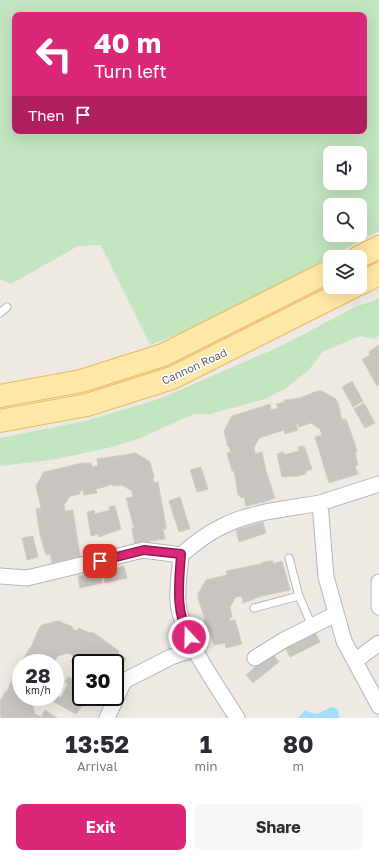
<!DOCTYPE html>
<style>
body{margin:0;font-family:"Golos Text",sans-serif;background:#f7f7f7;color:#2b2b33;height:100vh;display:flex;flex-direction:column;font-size:15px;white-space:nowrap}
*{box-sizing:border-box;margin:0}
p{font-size:13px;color:#7c7c81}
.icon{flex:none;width:22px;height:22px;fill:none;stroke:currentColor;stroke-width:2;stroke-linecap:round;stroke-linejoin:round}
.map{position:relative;height:718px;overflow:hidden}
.sheet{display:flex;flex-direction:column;background:#fff;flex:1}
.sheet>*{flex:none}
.guide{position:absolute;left:12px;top:12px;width:355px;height:122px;border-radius:8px;box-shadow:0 4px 16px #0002;background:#db2777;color:#fff;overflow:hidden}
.tools{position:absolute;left:323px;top:146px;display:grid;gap:8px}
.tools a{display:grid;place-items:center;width:44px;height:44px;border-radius:8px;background:#fff;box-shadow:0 4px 16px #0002;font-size:20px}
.speed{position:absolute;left:12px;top:654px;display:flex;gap:8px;font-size:20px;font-weight:700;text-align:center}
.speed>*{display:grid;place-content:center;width:52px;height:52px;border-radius:50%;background:#fff;box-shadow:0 4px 16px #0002;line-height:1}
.speed small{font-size:10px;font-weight:400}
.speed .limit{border:2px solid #111;border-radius:6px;background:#fff;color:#111}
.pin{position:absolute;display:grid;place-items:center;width:34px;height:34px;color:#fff;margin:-17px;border-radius:8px;box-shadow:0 2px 6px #0006}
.me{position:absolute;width:44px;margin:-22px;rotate:339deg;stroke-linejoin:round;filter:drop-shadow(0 0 3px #0008)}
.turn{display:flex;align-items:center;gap:14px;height:84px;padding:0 16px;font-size:18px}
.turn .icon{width:52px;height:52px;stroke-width:2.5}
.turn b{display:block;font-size:28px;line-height:34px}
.then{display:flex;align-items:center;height:38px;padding:0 16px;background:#0003;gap:8px;font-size:15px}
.eta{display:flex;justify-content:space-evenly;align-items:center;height:68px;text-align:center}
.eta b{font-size:24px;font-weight:700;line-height:28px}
.cta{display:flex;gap:8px;margin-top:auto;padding:8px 16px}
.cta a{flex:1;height:46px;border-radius:8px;background:#db2777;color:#fff;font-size:16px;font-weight:700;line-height:46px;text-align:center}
.cta a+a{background:#f7f7f7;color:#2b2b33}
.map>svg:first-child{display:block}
.green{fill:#c3e5c0;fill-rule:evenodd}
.water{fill:#a3defe}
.building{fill:#c8c5c0;stroke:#d2ccc1}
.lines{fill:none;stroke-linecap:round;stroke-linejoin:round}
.lane-casing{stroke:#b4b6ba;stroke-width:9}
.street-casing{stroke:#b4b6ba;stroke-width:17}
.primary-casing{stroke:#efb95b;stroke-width:24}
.lane{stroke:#fff;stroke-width:7}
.street{stroke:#fff;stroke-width:15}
.primary{stroke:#fee9a8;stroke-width:22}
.route-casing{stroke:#8e194d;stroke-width:10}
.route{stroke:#db2777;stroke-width:7}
.labels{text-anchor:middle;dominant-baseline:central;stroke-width:3;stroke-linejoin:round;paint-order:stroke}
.street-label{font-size:11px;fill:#5b6064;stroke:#fff}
</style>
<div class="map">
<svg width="379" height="718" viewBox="0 0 379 718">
<rect width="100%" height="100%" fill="#eeeae3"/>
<path class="green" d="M0,0H379V231L201,325L150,345L101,245L78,246L11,284L0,279ZM15,15H364V131H15ZM330,153H360V183H330ZM330,205H360V235H330Z
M379,297V336L375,339L360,336L322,352L309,370L285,389L265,399L210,414H194L138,439L112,447L57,459L0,466V438L86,421L162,398L283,345L357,306L374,301Z"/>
<path class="water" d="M333,707L338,709L339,718H298L305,710C320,718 320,710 333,707Z"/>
<path class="building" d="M379,345V385L377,386L362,359L370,355L369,352Z
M352,381L363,401L353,407L342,387Z
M317,391H322L327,394L336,399L338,403L342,420L346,419L355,444L357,452L355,453L358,465L355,466L358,474L329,483L315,437L322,435L320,429L311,423L299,427L298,424H296L298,430L285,434L284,430L259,438L254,448L255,454L262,452L266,471L275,498L262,503V502L246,506L244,497L241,498L238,494L235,477L234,471H232L227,453L231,452L229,446L228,447L224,431L232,416L270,404L271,410L278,408L276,404L285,402L284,400L300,398Z
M364,403L375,423L365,428L354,409Z
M304,446L312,469L306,471V474L297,476L282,477L277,454L283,452L284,455L299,451L298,447Z
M136,453L150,462L154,477L153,478L154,483L158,482L166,526V529H163L165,539L149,541L150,544L135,545L132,529L134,528L126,498L133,497L132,491L122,485L113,486L112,484L108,485V486L96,489L97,493L84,495L83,490L80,491V494L70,496L64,505L65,511L73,510L80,557L52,563L50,554L46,555L40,535L36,509L41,508L36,486L44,472L82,463H91L92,467L98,466L97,459Z
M201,467L208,489L197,492L190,470Z
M180,497L190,529L179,532L169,501Z
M115,506L121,529L99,537L98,534L91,536L87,512L94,510L95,514L110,510L109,507Z
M263,522L266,533L239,542L236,530Z
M33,536L38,557L27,560L22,538Z
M268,561H273V564L282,561L290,590L262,596L243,603L242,596L236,597L230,607L232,617L229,618L230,621L235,620L242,644L226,648L225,643L214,645L210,632L206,633L204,616L198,599V594L206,580L227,575L226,571L261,564V563Z
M124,566L127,578L105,583L102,571Z
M100,572L102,583L80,588L78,576Z
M58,621L73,627L72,629L77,631L79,628L87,632L94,633L119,651L118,654L126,658L125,661L115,678V663H81L79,667L71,662L74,656L68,653L58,656L54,663H22L24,660L23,659L32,645L39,628L42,625Z
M315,632L320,642L290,657L285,647Z
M272,653L279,662L253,683L246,675Z
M15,672L21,675V697H35L32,703L35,714L41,717L45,710L57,718H1L0,701L5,692H7Z
M68,677L81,682V697H89L76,714L54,702L57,696L61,698L68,684L65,682Z"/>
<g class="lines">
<g class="lane-casing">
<path id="lane" d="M0,313L7,307
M289,558L299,596L312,626
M254,608L299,596"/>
</g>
<g class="street-casing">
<path id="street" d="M379,484L320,503L326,577L344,641L379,706
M181,555C180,570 177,585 178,601C180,636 218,687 237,718
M0,576L27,578L143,550L181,555C194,544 206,534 221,527C251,511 287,509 320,503
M379,582V607
M255,658L284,640L336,614
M355,661L379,643
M107,718L124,681L171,657L195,649"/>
</g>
<g class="primary-casing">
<path id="primary" d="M359,257L379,247
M360,284L379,274
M0,396L81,381L163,355L330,271
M0,421L87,405L172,378L353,287"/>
</g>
<use href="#lane" class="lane"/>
<use href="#street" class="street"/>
<use href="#primary" class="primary"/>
</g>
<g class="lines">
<g class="route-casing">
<path id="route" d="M100,561L144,550L181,554C179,585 175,609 189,637"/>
</g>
<use href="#route" class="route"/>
</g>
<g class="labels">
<g class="street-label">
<text transform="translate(194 366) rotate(-25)">Cannon Road</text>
</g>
</g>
</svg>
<div class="tools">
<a><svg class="icon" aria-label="sound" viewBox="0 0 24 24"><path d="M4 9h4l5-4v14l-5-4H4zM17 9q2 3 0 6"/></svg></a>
<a><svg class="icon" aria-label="search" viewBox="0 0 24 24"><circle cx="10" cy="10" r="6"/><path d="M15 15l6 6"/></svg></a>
<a><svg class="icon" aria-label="layers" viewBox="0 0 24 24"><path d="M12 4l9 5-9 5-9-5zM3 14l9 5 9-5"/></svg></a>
</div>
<div class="speed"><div>28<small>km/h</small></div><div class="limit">30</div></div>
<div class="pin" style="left:100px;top:561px;background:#d93025"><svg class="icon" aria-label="arrive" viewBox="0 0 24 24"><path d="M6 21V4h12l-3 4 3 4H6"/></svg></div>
<svg class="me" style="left:189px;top:637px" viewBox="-20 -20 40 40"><circle r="17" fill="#db2777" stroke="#fff" stroke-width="3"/><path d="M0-11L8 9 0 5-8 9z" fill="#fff"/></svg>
<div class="guide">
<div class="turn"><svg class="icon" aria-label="left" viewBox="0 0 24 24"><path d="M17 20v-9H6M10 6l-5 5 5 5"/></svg><div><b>40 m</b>Turn left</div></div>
<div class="then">Then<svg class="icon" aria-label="arrive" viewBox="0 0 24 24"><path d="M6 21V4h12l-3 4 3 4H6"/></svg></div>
</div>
</div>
<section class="sheet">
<div class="eta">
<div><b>13:52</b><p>Arrival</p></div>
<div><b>1</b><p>min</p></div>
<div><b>80</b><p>m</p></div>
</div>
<div class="cta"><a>Exit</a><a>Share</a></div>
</section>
